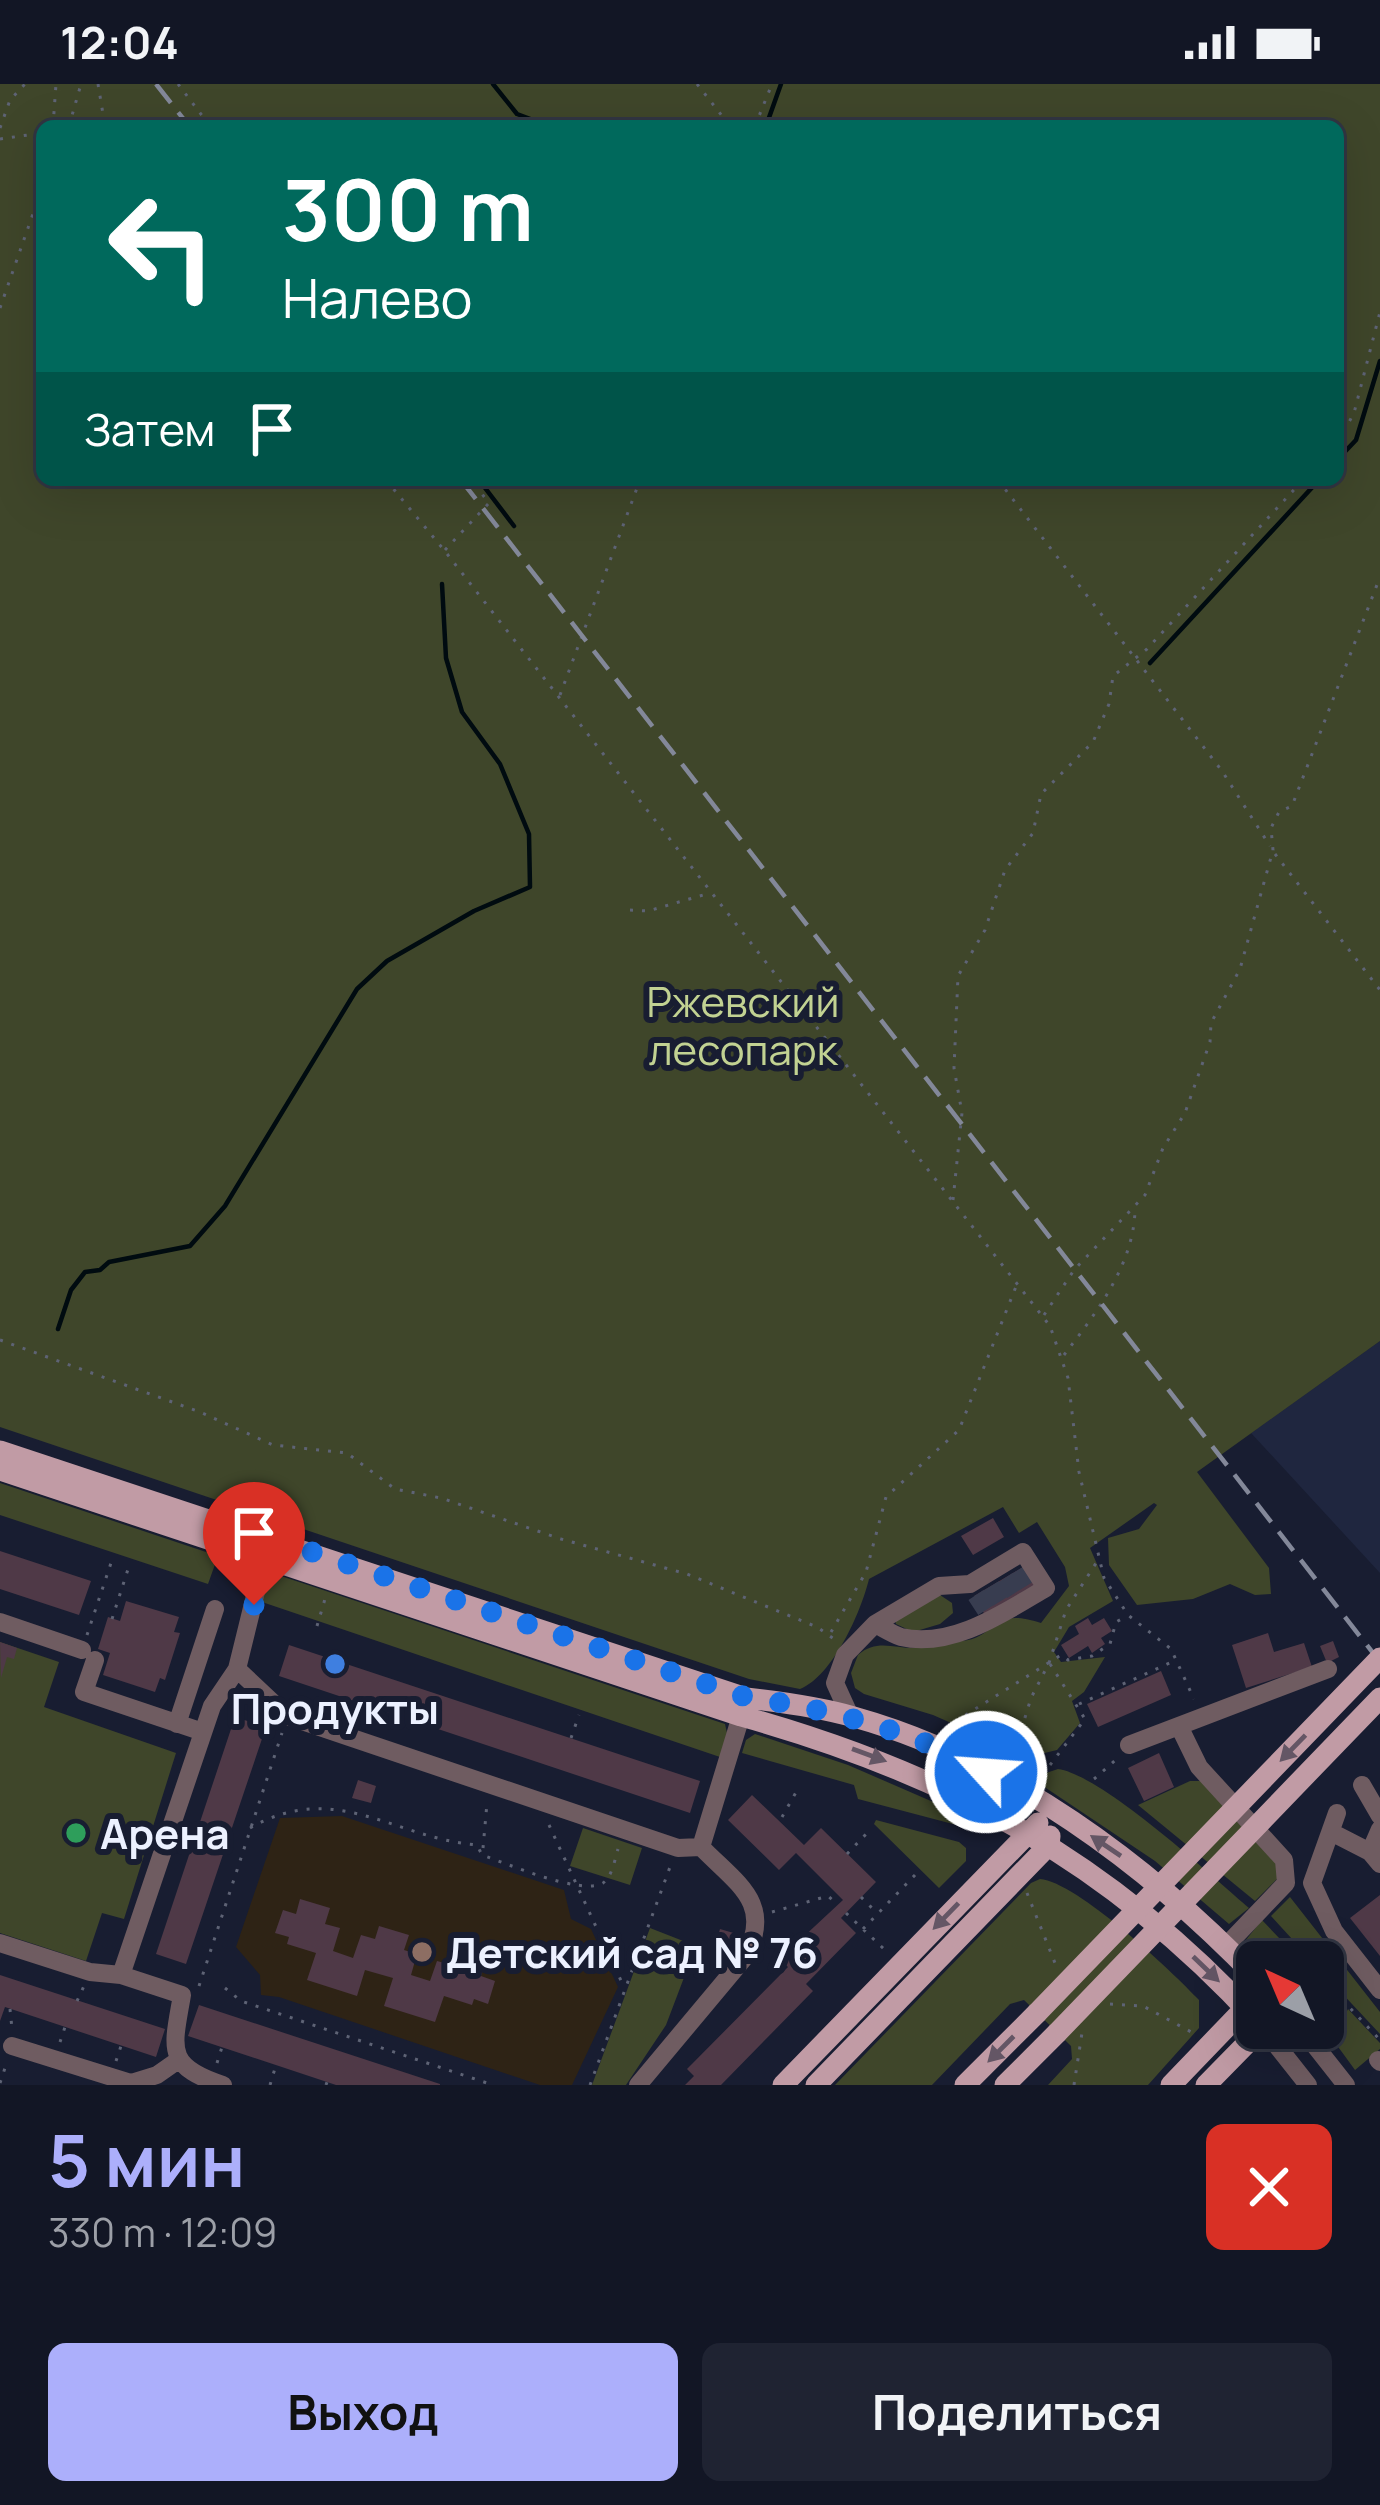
<!DOCTYPE html>
<html lang="ru">
<meta charset="utf-8">
<style>
body{margin:0;font-family:Manrope,sans-serif;background:#1f2332;color:#f1f3f6;height:100vh;display:flex;flex-direction:column;font-size:45px;white-space:nowrap}
*{box-sizing:border-box;margin:0}
p{font-size:39px;color:#9c9fa7}
.icon{flex:none;width:66px;height:66px;fill:none;stroke:currentColor;stroke-width:2;stroke-linecap:round;stroke-linejoin:round}
.map{position:relative;height:2001px;overflow:hidden}
.panel{display:flex;flex-direction:column;background:#121625;flex:1}
.panel>*{flex:none}
.hud{position:absolute;left:36px;top:36px;width:1308px;height:366px;border-radius:18px;box-shadow:0 12px 48px #0002,0 0 0 3px #313542;background:#00695c;color:#fff;overflow:hidden}
.needle{width:78px;rotate:316deg}
.buttons{position:absolute;left:1236px;top:1857px;display:grid;gap:24px}
.buttons a{display:grid;place-items:center;width:108px;height:108px;border-radius:18px;background:#121625;box-shadow:0 12px 48px #0002,0 0 0 3px #313542;font-size:60px}
.pin{position:absolute;display:grid;place-items:center;width:102px;height:102px;color:#fff;margin:-123px -51px;border-radius:50% 50% 50% 0;rotate:-45deg;box-shadow:0 0 12px #0007}
.pin .icon{rotate:45deg}
.me{position:absolute;width:132px;margin:-66px;rotate:296deg;stroke-linejoin:round;filter:drop-shadow(0 0 9px #0008)}
.turn{display:flex;align-items:center;gap:42px;height:252px;padding:0 48px;font-size:54px}
.turn .icon{width:156px;height:156px;stroke-width:2.5}
.turn b{display:block;font-size:84px;line-height:102px}
.then{display:flex;align-items:center;height:114px;padding:0 48px;background:#0003;gap:24px;font-size:45px}
.round{display:grid;place-items:center;flex:none;width:126px;height:126px;border-radius:18px;background:#1f2332}
.summary{display:flex;align-items:center;justify-content:space-between;height:204px;padding:0 48px}
h1{font-size:72px;font-weight:700;line-height:90px;color:#acaffb}
.cta{display:flex;gap:24px;margin-top:auto;padding:24px 48px}
.cta a{flex:1;height:138px;border-radius:18px;background:#acaffb;color:#111;font-size:48px;font-weight:700;line-height:138px;text-align:center}
.cta a+a{background:#1f2332;color:#f1f3f6}
.status{display:flex;justify-content:space-between;align-items:center;height:84px;padding:0 60px;background:#121625;direction:ltr}
.status svg{height:33px;fill:currentColor}
.map>svg:first-child{display:block}
.built{fill:#1f263f}
.education{fill:#2e2315}
.green{fill:#3f462a;fill-rule:evenodd}
.lines{fill:none;stroke-linecap:round;stroke-linejoin:round}
.stream{stroke:#000b10;stroke-width:4.5}
.building{fill:#4f3947}
.minor-tunnel{stroke:#383d50;stroke-width:18;stroke-dasharray:18 9;stroke-linecap:butt}
.path{stroke:#5e6375;stroke-width:3;stroke-dasharray:3 9;stroke-linecap:butt}
.minor{stroke:#6f5c61;stroke-width:18}
.major{stroke:#c19ba5;stroke-width:21}
.rail{stroke:#838899;stroke-width:4.5;stroke-dasharray:24 12;stroke-linecap:butt}
.major-bridge{stroke:#c19ba5;stroke-width:21}
.oneway{fill:#645665}
.route{stroke:#1a73e8;stroke-width:21;stroke-dasharray:0 37.8}
.shop-dot{fill:#3f7fe0;stroke:#181d31;stroke-width:4.5}
.leisure-dot{fill:#2e9e5b;stroke:#181d31;stroke-width:4.5}
.education-dot{fill:#8d6e63;stroke:#181d31;stroke-width:4.5}
.labels{text-anchor:middle;dominant-baseline:central;stroke-width:12;stroke-linejoin:round;paint-order:stroke}
.park-label{font-size:42px;fill:#c2d292;stroke:#181d31}
.poi-label{font-size:42px;font-weight:bold;fill:#ecf1ff;stroke:#181d31;text-anchor:start}
</style>
<div class="status"><b>12:04</b><svg viewBox="0 0 49 12"><path d="M0 12V9h3v3zM5 12V6h3v6zM10 12V3h3v9zM15 12V0h3v12zM26 1h20v11H26zM47 4h2v5h-2z"/></svg></div>
<div class="map">
<svg width="1380" height="2001" viewBox="0 0 1380 2001">
<rect width="100%" height="100%" fill="#181d31"/>
<path class="built" d="M1380,1257V1489L1251,1349Z"/>
<path class="education" d="M342,1732L564,1806L571,1835L591,1845L618,1903L572,2001H540L279,1913L261,1911L260,1891L236,1863L280,1734Z"/>
<path class="green" d="M0,0H1380V1257L1197,1388L1269,1484L1271,1510L1255,1511L1230,1500L1193,1515L1137,1521L1109,1481L1108,1454L1139,1445L1157,1421L1154,1419L1090,1464L1113,1517L1069,1543L1054,1568L1061,1578L1105,1573L1084,1608L1072,1617L1080,1639L1057,1666L1028,1673L933,1631L864,1610L855,1604L851,1589L858,1571C876,1555 893,1564 914,1564C929,1564 947,1559 962,1557C999,1553 989,1522 1041,1539L1069,1502L1065,1483L1037,1438L1019,1449L1003,1423L869,1495C861,1528 833,1592 800,1605L749,1595L0,1343ZM42,42H1338V396H42Z
M0,1399L218,1472L208,1500L0,1431Z
M275,1490L725,1640L727,1649L720,1673L262,1518L267,1499Z
M940,1511L952,1519L953,1529L940,1540L913,1548L896,1540L895,1534Z
M0,1558L59,1578L44,1623L176,1669L124,1835L102,1829L86,1877L0,1849Z
M755,1650L848,1681L977,1737L968,1744L858,1715L854,1701L742,1669L746,1656Z
M1058,1685C1102,1691 1212,1792 1249,1824L1229,1840L1155,1777L1031,1694Z
M1190,1697H1201L1276,1779L1278,1794L1255,1817L1138,1721Z
M876,1736L959,1758L966,1764V1777L939,1804L874,1740Z
M583,1744L642,1764L630,1801L570,1782Z
M1040,1795C1077,1798 1172,1887 1199,1916V1944L1148,2001H1048L1072,1975L1071,1962L1024,1916L1010,1920L932,2001H835L1031,1799Z
M1290,1813L1380,1928V1950L1323,1889V1878H1313L1271,1832Z
M1262,1836L1302,1878H1266L1245,1857Z
M650,1844L696,1862L666,1941L626,2001H592Z
M1348,1925L1380,1959V1965L1355,1986L1328,1949L1342,1937Z"/>
<g class="lines">
<path class="stream" d="M493,0L517,30L549,42
M766,42L781,0
M1338,375L1356,356L1380,277
M479,396L514,442
M1150,579L1319,396
M58,1245L71,1206L85,1188L100,1186L109,1178L190,1162L225,1122L357,905L387,877L474,827L530,803L529,750L500,680L462,628L446,574L442,500"/>
</g>
<path class="building" d="M993,1434L1004,1453L973,1471L961,1452Z
M0,1467L91,1497L79,1531L0,1505Z
M1023,1483L1036,1504L986,1533L974,1512Z
M126,1517L179,1533L174,1548L180,1549L165,1596L160,1594L155,1608L103,1591L110,1569L98,1565L108,1533L120,1537Z
M1088,1534L1092,1541L1104,1534L1112,1547L1101,1554L1105,1560L1092,1569L1088,1562L1069,1574L1061,1561L1079,1550L1075,1542Z
M1268,1549L1274,1568L1304,1559L1312,1583L1246,1604L1232,1561Z
M1333,1557L1339,1573L1327,1579L1320,1562Z
M0,1558L17,1564L14,1575L7,1573L1,1594Z
M289,1561L700,1697L690,1729L279,1592Z
M1161,1587L1171,1611L1098,1643L1087,1620Z
M235,1633L266,1643L186,1880L156,1870Z
M1159,1669L1174,1703L1144,1717L1128,1684Z
M358,1696L376,1702L371,1719L352,1714Z
M752,1711L804,1761L821,1744L876,1798L841,1834L856,1849L806,1900L813,1907L721,2001H685L694,1992L687,1985L788,1883L783,1878L789,1872L786,1869L843,1816L796,1769L779,1786L728,1736Z
M1380,1811V1872L1350,1834Z
M300,1815L330,1824L325,1840L340,1844L333,1867L353,1874L361,1851L375,1855L379,1842L409,1851L404,1866L417,1870L411,1891L430,1897L437,1877L452,1881L456,1867L486,1876L481,1892L495,1897L488,1920L474,1915L472,1921L444,1912L435,1938L384,1922L393,1894L365,1886L357,1912L307,1896L316,1869L287,1860L289,1853L275,1849L283,1826L296,1830Z
M720,1845L737,1850L732,1868L715,1863Z
M0,1891L165,1945L156,1973L5,1923L0,1937Z
M199,1921L440,2000V2001H336L188,1952Z"/>
<g class="lines">
<path class="minor-tunnel" d="M1018,1486L1031,1507
M1005,1494L1018,1514
M991,1502L1004,1523
M976,1511L989,1531"/>
<path class="path" d="M98,0L105,42
M178,0L210,42
M697,0L730,42
M53,42L56,0
M69,42L81,0
M755,42L772,0
M0,44L10,16L25,0
M0,55L42,49
M0,224L42,104
M1338,358L1354,329L1380,228
M386,396L444,466L1050,1242L1068,1294L1079,1388L1104,1494L1128,1531L1171,1565L1194,1615
M998,396L1222,687L1270,762
M445,466L489,419L471,396
M560,611L640,396
M1275,770L1380,906
M630,826L648,827L710,809
M953,1116L962,1029L954,984L958,892L985,846L1005,786L1033,749L1041,710L1093,658L1109,620L1113,592L1147,565L1303,396
M1044,1231L1074,1186L1145,1111L1163,1064L1185,1029L1210,958L1211,939L1240,885L1273,766L1271,744L1279,728L1292,722L1380,493
M0,1256L200,1328L273,1361L347,1369L395,1405L441,1414L561,1455L687,1490L817,1543L834,1555
M1064,1271C1096,1229 1133,1182 1135,1127
M112,1535L130,1479
M317,1542L325,1515
M831,1548L866,1488L886,1413L959,1346L1017,1200
M87,1551L113,1473
M1079,1620L1174,1577
M945,1644L1061,1571L1068,1576L1092,1572L1110,1560L1116,1538L1127,1532
M571,1654L579,1631
M1017,1681L1019,1653L1031,1614L1049,1579L1066,1526L1098,1476
M1050,1681L1085,1635L1050,1580
M1094,1695L1119,1673
M782,1733L799,1703
M549,1741L623,1901
M250,1744C336,1695 393,1754 477,1761L482,1771C506,1779 581,1812 603,1799C612,1793 615,1775 618,1765
M483,1764L487,1719
M847,1770L869,1747
M1027,1809L1057,1884
M861,1813L877,1829
M772,1828L828,1812L838,1821
M846,1829L885,1866
M863,1845L915,1791
M199,1902L282,1649
M225,1904L241,1917L493,2001
M77,1917L84,1902
M1110,1920L1143,1922L1195,1950
M1340,1920L1349,1923L1380,1956
M10,1925L12,1945
M60,1958L65,1943
M116,1977L121,1962
M217,1979L222,1963
M0,1999L7,1978
M270,2001L276,1981
M326,2001L327,1998
M590,2001L670,1783
M1074,2001L1082,1949"/>
<path class="minor" d="M267,1463L237,1585L287,1632L678,1764L701,1763C737,1800 774,1819 745,1873L638,2001
M0,1538L82,1566
M95,1576L84,1608L203,1648
M850,1632L835,1599L845,1571L875,1540L939,1502L970,1500L1023,1468L1046,1504C1005,1528 952,1565 901,1553C892,1550 883,1544 875,1540
M177,1640L215,1525
M1179,1642L1199,1683L1284,1776L1286,1799L1226,1862
M1129,1661L1328,1585
M1362,1701L1380,1732
M1337,1729L1312,1799L1334,1847L1380,1906
M1380,1745L1370,1768L1380,1780
M1331,1748L1370,1768
M701,1763L741,1632
M0,1859L90,1888L121,1891L182,1911C173,1964 164,1982 223,2001
M121,1891L212,1622L237,1585
M1263,1944L1308,2001
M1301,1944L1346,2001
M12,1962L131,1999L157,1991L177,1977
M1378,1976L1380,1978"/>
<path class="major" d="M0,1367L746,1614C782,1618 819,1623 854,1633C1008,1676 1148,1781 1257,1894
M0,1386L741,1632C949,1690 1110,1777 1257,1937
M783,2001L1038,1739
M816,2001L1049,1761L1050,1752
M965,2001L1037,1929
M1005,2001L1057,1949
M1171,2001L1245,1924L1257,1919
M1206,2001L1262,1944"/>
<path class="rail" d="M156,0L189,42
M461,396L1380,1578"/>
<path class="major-bridge" d="M1037,1929L1380,1574
M1057,1949L1380,1614"/>
</g>
<defs><path id="oneway-solid" d="M-6-.8H1V-3.2L6.5 0L1 3.2V.8H-6Z" transform="scale(3)"/></defs>
<g class="oneway">
<use href="#oneway-solid" transform="translate(1293 1664) rotate(134)"/>
<use href="#oneway-solid" transform="translate(869 1671) rotate(20)"/>
<use href="#oneway-solid" transform="translate(1106 1762) rotate(-146)"/>
<use href="#oneway-solid" transform="translate(946 1832) rotate(134)"/>
<use href="#oneway-solid" transform="translate(1206 1885) rotate(44)"/>
<use href="#oneway-solid" transform="translate(1001 1965) rotate(135)"/>
</g>
<g class="lines">
<path class="route" d="M254,1521L270,1454L746,1613C831,1626 911,1646 986,1688"/>
</g>
<circle class="shop-dot" cx="335" cy="1580" r="12"/>
<circle class="leisure-dot" cx="76" cy="1749" r="12"/>
<circle class="education-dot" cx="422" cy="1868" r="12"/>
<g class="labels">
<g class="park-label">
<text x="743" y="917">Ржевский<tspan x="743" dy="48">лесопарк</tspan></text>
</g>
<g class="poi-label">
<text x="335" y="1624" text-anchor="middle">Продукты</text>
<text x="100" y="1749">Арена</text>
<text x="446" y="1868">Детский сад № 76</text>
</g>
</g>
</svg>
<div class="buttons">
<a><svg class="needle" viewBox="-14 -14 28 28"><path d="M0-13l5 13h-10z" fill="#e53935"/><path d="M0 13l5-13h-10z" fill="#9c9fa7"/></svg></a>
</div>
<div class="pin" style="left:254px;top:1521px;background:#d93025"><svg class="icon" aria-label="arrive" viewBox="0 0 24 24"><path d="M6 21V4h12l-3 4 3 4H6"/></svg></div>
<svg class="me" style="left:986px;top:1688px" viewBox="-20 -20 40 40"><circle r="17" fill="#1a73e8" stroke="#fff" stroke-width="3"/><path d="M0-11L8 9 0 5-8 9z" fill="#fff"/></svg>
<div class="hud">
<div class="turn"><svg class="icon" aria-label="left" viewBox="0 0 24 24"><path d="M17 20v-9H6M10 6l-5 5 5 5"/></svg><div><b>300 m</b>Налево</div></div>
<div class="then">Затем<svg class="icon" aria-label="arrive" viewBox="0 0 24 24"><path d="M6 21V4h12l-3 4 3 4H6"/></svg></div>
</div>
</div>
<section class="panel">
<div class="summary"><div><h1>5 мин</h1><p>330 m · 12:09</p></div><a class="round" style="background:#d93025;color:#fff"><svg class="icon" aria-label="close" viewBox="0 0 24 24"><path d="M6 6l12 12M18 6L6 18"/></svg></a></div>
<div class="cta"><a>Выход</a><a>Поделиться</a></div>
</section>
